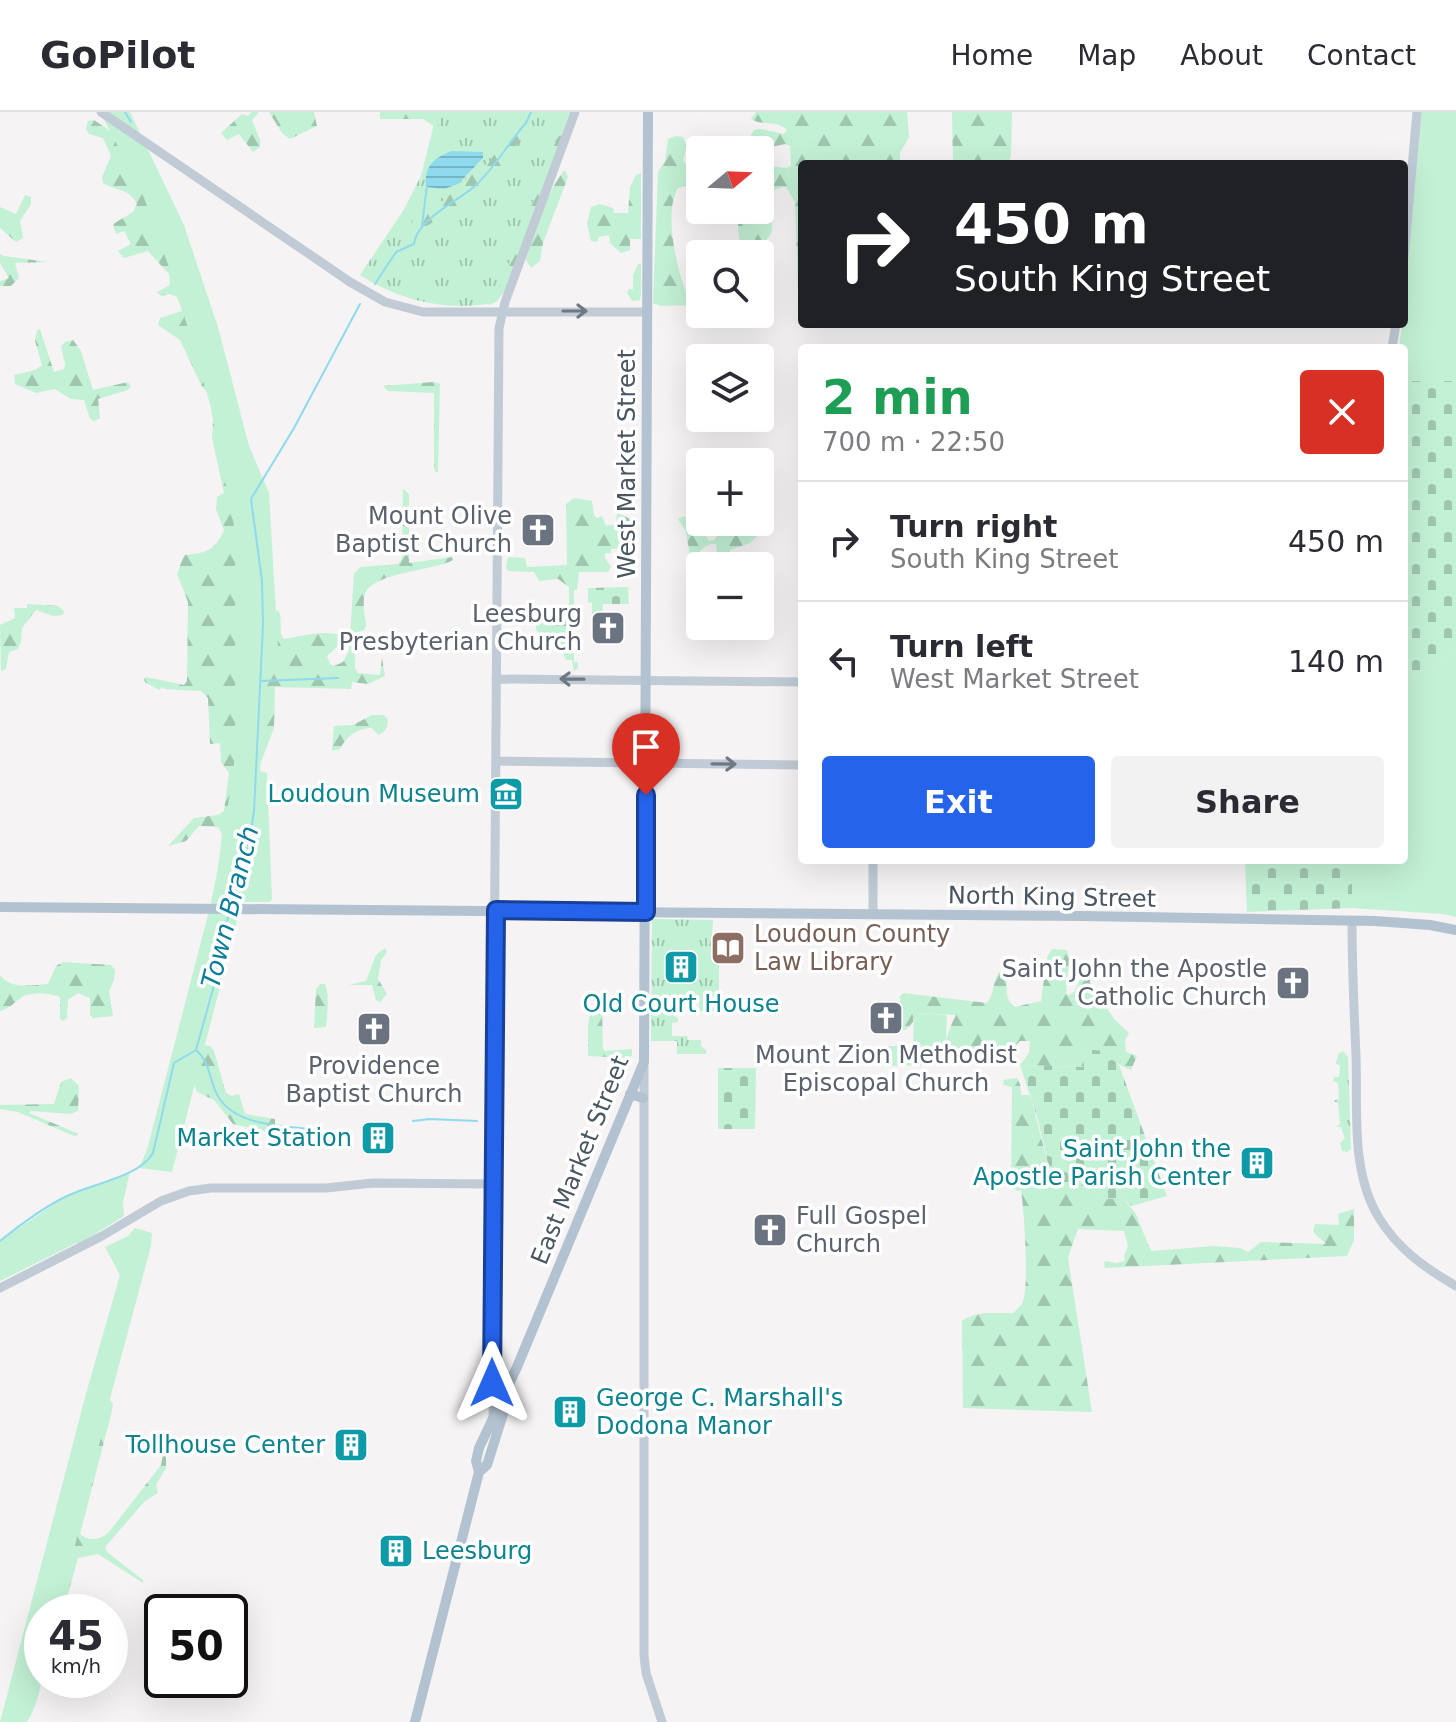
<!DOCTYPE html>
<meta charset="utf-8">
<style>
body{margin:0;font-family:"DejaVu Sans",sans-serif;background:#f2f2f3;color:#2b2b33;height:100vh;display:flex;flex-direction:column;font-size:30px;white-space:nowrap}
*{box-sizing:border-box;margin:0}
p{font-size:26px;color:#7c7c81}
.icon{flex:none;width:44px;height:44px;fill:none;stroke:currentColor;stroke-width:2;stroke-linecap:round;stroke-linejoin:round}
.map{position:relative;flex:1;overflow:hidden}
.side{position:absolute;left:798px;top:232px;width:610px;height:520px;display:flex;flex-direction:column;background:#fff;border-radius:8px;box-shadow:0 8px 32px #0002}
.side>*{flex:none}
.banner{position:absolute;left:798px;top:48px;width:610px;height:168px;border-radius:8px;box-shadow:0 8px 32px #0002;background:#202124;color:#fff;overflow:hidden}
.needle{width:52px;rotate:71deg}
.buttons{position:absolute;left:686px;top:24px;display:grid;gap:16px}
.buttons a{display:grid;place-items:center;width:88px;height:88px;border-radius:8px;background:#fff;box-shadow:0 8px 32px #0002;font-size:40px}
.speed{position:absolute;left:24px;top:1482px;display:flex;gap:16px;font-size:40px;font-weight:700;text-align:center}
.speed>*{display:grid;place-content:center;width:104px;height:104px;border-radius:50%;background:#fff;box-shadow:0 8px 32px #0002;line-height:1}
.speed small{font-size:20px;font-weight:400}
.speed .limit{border:4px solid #111;border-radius:12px;background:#fff;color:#111}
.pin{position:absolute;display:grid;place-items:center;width:68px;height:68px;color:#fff;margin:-82px -34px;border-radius:50% 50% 50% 0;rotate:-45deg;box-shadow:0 0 8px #0007}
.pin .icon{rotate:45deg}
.me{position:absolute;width:88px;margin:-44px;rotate:0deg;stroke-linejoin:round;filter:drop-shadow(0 0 6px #0008)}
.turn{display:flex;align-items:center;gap:28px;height:168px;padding:0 24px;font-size:36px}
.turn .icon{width:104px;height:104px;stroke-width:2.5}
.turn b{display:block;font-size:56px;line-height:68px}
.round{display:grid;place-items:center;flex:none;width:84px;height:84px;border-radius:8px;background:#f2f2f3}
.summary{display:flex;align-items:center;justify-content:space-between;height:136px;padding:0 24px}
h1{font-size:48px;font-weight:700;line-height:60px;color:#1e9e55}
.primary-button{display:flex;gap:16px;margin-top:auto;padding:16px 24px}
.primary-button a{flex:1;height:92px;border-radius:8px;background:#2563eb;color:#fff;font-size:32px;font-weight:700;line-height:92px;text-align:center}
.primary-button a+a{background:#f2f2f3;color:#2b2b33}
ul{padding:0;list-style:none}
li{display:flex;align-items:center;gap:24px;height:120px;padding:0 24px;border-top:2px solid #e1e1e2}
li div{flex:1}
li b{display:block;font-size:30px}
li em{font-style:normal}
header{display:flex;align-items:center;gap:48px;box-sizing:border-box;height:112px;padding:0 40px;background:#fff;border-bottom:2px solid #e1e1e2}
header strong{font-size:38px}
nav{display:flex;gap:44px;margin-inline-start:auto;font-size:28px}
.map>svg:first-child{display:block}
.grass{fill:url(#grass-tufts);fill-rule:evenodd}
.forest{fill:url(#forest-firs)}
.cemetery{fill:url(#cemetery-stones)}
.park{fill:#c3f1d5}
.water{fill:url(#water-rules)}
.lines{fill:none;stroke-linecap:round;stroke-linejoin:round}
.stream{stroke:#90daee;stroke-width:2}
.secondary{stroke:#c1cbd6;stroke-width:9}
.primary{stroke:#b3c2d1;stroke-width:10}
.oneway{stroke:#6e7984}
.route-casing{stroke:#184099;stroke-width:20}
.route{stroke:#2563eb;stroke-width:14}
.labels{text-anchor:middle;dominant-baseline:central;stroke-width:7;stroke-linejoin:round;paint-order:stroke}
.street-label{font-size:24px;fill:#4a5661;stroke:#fff}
.worship-label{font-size:24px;fill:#5b616d;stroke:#fff;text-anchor:end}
.culture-label{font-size:24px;fill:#0d838f;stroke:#fff;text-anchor:end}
.education-label{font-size:24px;fill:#785e54;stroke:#fff;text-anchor:start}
.water-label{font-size:26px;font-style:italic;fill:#0c7c9b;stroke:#fff}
</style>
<header>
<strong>GoPilot</strong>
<nav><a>Home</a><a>Map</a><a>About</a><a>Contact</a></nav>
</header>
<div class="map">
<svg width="1456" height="1610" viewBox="0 0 1456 1610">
<defs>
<pattern id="grass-tufts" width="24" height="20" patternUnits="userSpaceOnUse" patternTransform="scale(2)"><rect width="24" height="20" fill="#c3f1d5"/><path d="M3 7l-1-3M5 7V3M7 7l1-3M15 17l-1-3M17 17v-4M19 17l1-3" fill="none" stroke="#a0c6b0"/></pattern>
<pattern id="forest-firs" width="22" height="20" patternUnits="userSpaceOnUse" patternTransform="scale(2)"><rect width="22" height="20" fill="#c3f1d5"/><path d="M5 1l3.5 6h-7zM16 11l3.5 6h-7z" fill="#a0c6b0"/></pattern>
<pattern id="cemetery-stones" width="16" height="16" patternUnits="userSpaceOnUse" patternTransform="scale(2)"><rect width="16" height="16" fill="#c3f1d5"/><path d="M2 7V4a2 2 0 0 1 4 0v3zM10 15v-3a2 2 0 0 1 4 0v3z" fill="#a0c6b0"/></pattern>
<pattern id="water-rules" width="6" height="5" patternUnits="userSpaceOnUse" patternTransform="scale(2)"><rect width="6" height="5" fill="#90daee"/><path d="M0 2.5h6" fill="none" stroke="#78b4c4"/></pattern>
</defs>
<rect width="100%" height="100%" fill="#f5f3f3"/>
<path class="grass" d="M437,0H570L503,181L493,191C446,200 399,188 360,163L403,99L421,64Z
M652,807L713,808L712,823L719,824V899H699V884H671V897H678L675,905L678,906V910L672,911V924H687L688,928H701V934L706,938V942H677V929H651ZM673,841H689V868H673Z
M1343,939L1348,945L1351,1037L1347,1040L1342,1039L1340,1031L1345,1027L1341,1015H1336L1340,1012L1338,991L1333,989L1339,987L1338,971L1333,969L1334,965H1339L1340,954L1336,952L1338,942Z"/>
<path class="forest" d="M251,0H259L252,8L260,28V35L253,40L239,22L227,28L221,21L242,2L248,4Z
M269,0H314L317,14L290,27L282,21Z
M380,0H443L440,11L436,16L423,7H380Z
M523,0H537C512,46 484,79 439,107C431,111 425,116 416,117L412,114L413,104L429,79L434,80L438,89H443L453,76L489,50Z
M756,0H907L909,25L900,41V52H802V183L798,177L795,90L786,75C740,79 800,123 752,134L739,127L738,112L733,98H760V53L786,56L791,54L790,34L785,32L757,38L753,36L751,23L754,18L761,17L784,22L787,18C777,8 762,14 751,7Z
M952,0H1012L1011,44L1008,52H953Z
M94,8L116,23L163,119L208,281L202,275L180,228L158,213L160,206L182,199L177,185L170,182L161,184L157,180L170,173L169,162L148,139L124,146L118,139L131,132L124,119L116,122L113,112L133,100L137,92C129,76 116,79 103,71L102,65L111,44L103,26L89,22L86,17L88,9Z
M562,23L505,179L496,190L489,193L486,187L498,180L558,24Z
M676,24L683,25L687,34L683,49L687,53H700V70L678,76C662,103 679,166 691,193L661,194L653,191L658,60L665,49L668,27Z
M565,58L568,65L543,131L540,149L531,156L526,148C533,123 548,76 565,58Z
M641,61V182L640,188L632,189L627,181L629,177H633V164L638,152L641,151V127H630V138L621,141L610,131L609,123L599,125L597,130L591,129L587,111L591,95L600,92L613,96L614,101H628L630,75L636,63Z
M25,83L31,85V92L20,109L23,126L16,130L0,116V95L16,102Z
M0,142L4,144L48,150L15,151L19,166L11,174H0V169L9,166L0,151Z
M40,217L54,260L64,257L65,252L61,234L65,230L73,228L81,239L93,278L128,270L131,274L128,278L98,287L100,306L94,309L90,307L84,288L71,287L55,277L36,281L15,272L14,263L35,258L42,253L35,229L37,218Z
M433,270L440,272L438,360H436L434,357V281L388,279L383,274Z
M214,296L233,373L244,620L217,765L222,722L218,715L199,714L186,729L168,734L194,706L218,703L224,699L229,661L221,650L220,631L210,632L208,586L201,579L165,577L162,575L159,578L145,570L144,567L146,565L184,573L187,569L188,490L177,462L184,443C204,442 216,438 224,418L216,397L217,385L224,381L212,326Z
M403,377L409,382V451L452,445L453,448C434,459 373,460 365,482C362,490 365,504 366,514L364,518L355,521V556L358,561L380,563L382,546L385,564L368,572L352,570L351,577L275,575L274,616L261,650C252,622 271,533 275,500L278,498C284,507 277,520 284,527C302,524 326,517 343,524L340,532L327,544L330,552L334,554L343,550L349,539L354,461L361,455L398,452L402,447Z
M574,386L592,389L594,403L597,406L602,404L606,414L616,412L617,401L631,407L624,421L627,436L611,437V441H605V446L611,455L608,460H579L577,478H574V550H578V556L574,559L572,548H566L562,538C545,529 528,523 540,501L569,492V475L558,467L539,469L534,460L508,459L506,456L508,445L525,446L527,455L567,453L566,392Z
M684,404L701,417L709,429L714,428L719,421L710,410H757V424L750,431L730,438L729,450L744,448L756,440L760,446L756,454L700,455V452L713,450V446L721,445V441H717L716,432C704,430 701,443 690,444L686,420L678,407Z
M27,492L58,494L64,499L63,503L53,504L36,498L22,516L21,529L18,537L9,540L6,557L1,559L0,513L15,506L14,496H27Z
M372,603H383L387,606C389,614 386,620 378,623L372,616C357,616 347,624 340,637L332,639L334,614L353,613Z
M385,836L387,840L381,848L378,867L387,882L380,890L376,888L372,873H349L366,869L376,843Z
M1052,837L1067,838L1069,846L1066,882L1069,883L1074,880L1081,866L1090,868L1091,878L1100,885L1114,907L1129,921L1125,928L1126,940L1137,944L1131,958C1110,950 1109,940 1084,938L1083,955L1020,953L1029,941L1030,929H1020L1009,940L996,944L992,951H948C941,935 949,917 956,903L914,901L913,910L906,918H892V909L900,906V884L903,881L987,891C995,881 992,869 1000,859H1005C1009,872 1002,885 1015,895L1041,889L1047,845Z
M63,850L111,853L115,858L114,868L109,879L113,904L93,906L90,903V886L78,881L68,888L67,906L63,909L60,907V885C51,881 31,880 22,885C13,891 11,896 0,899V863C11,878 32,873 48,872L56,854Z
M320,872H325C330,885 327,901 326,915L314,916L316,877Z
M598,890L602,894L603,937L605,939L632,937V944L627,946L588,944C589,928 584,900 598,890Z
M204,933L210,934L214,939L226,981L232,984L239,982L245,1002L275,1007V1019L268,1020L233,1012L214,988L197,980L194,972Z
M71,966L79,974L78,999L71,1002L31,999L29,1001L79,1022L74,1024L18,1000L0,997V993L54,992L61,970Z
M1017,966L1020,972L1021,983H1029L1032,990L1053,1072L1087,1069C1090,1095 1103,1086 1122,1085L1136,1102L1149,1135L1152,1139L1214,1134L1240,1136L1248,1140L1261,1130L1326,1132L1313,1120L1315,1112L1339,1113L1338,1102L1354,1097V1128L1347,1144L1105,1156L1104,1150L1106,1149L1116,1151L1125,1149L1124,1144L1128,1134L1124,1119L1078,1117L1068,1146L1092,1300L963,1296L962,1209C979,1198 994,1202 1013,1201C1014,1200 1022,1193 1022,1192C1030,1175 1024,1098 1021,1078L1017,1079L1011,1074L1012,975L1004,973L1003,968Z
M109,1287L113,1292L112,1299L80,1422C89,1430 101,1428 109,1420L161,1353L166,1326V1356L156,1373L158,1381L145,1389L105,1435L107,1440L143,1468V1471L98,1442L78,1446L63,1500H47Z"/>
<path class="cemetery" d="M1404,269H1456V538L1404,570Z
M628,475L629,492H603L602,510H592V491L588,490V476Z
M1245,748H1352V796L1247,800Z
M1084,937L1103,939L1119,953L1167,1084L1131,1094L1122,1085C1115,1086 1095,1091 1089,1083C1087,1079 1088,1074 1087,1069L1053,1073L1038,1008L1020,953L1083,955Z
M718,956H756L755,1017H718Z"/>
<path class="park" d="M100,0H130L184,113L218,215L249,334L269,381L278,536L266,574L260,659L267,661L272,787L270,790H242L172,1060L139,1056L147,1038L210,795L222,736L235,644V419L210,292L174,169L143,83Z
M1421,0H1456V269H1404V236H1399L1402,212H1404V186Z
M1456,538V805L1443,802L1352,796V748H1404V570Z
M914,901L947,903L945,953L878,954V934H913Z
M130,1060L123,1090L124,1104L80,1131H76L0,1169V1129L66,1084Z
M135,1116L152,1121L151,1134L112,1279L59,1500H42C42,1538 48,1577 27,1610H0L87,1278L120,1163L105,1135L128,1124Z"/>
<path class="water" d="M452,39L483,40V46L458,72L444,77L426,75C424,54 433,46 452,39Z"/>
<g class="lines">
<path class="stream" d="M125,0L131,10
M422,114L427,73
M375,172L396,140L414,132C416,108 458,89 475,74C495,56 508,31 526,11L531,0
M261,569L338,566
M232,794L245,756L254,699L263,513L262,469L251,387L294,316L360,192
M196,938C209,949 209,964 215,978C230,1016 284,1013 318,1018
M413,1009L429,1007L477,1009
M0,1129C20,1113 41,1097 63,1086C88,1072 139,1066 153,1041L174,951L196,938L218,859L223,820L230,800"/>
<path class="secondary" d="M101,0L350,170L385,190L423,200H647
M1404,145L1417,0
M1392,236L1396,212
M496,567L802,570
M496,649L802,653
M873,748V802
M1352,809C1352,854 1354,899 1356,944C1358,996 1350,1059 1379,1106C1398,1137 1425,1156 1456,1174
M644,953V1544L646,1561L662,1610
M0,1176L102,1124L161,1089L189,1079L211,1076H326L373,1071L494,1072
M493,1305L494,882L499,216L505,190L575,0"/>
<path class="primary" d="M0,795L1082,804L1375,809L1430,813L1456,818
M630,982L643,986
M479,1360L476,1349L479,1336L517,1255L644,950L648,0
M415,1610L479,1360L487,1353L509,1283"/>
</g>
<defs><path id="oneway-shaft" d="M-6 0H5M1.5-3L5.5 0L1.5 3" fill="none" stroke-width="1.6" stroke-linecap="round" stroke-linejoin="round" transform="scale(2)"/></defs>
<g class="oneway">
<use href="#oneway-shaft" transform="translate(575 199)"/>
<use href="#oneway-shaft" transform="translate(572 567) rotate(-179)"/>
<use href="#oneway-shaft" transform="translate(724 652) rotate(1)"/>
</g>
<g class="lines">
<g class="route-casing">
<path id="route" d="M492,1271L496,798L646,800V683"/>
</g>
<use href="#route" class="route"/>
</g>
<defs>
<g id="church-square" transform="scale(1.8)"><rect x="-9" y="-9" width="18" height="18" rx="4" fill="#6b7280" stroke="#fff"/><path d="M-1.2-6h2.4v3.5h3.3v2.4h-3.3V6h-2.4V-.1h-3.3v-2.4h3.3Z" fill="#fff"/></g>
<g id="museum-square" transform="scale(1.8)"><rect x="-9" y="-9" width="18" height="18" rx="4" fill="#0f9aa8" stroke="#fff"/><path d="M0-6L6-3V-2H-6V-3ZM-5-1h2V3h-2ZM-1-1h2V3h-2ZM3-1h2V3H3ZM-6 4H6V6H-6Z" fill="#fff"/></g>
<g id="library-square" transform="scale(1.8)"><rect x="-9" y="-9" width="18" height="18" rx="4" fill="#8d6e63" stroke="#fff"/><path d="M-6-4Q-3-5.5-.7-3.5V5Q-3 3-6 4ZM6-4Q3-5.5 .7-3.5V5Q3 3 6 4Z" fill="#fff"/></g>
<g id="building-square" transform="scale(1.8)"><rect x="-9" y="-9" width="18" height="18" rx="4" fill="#0f9aa8" stroke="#fff"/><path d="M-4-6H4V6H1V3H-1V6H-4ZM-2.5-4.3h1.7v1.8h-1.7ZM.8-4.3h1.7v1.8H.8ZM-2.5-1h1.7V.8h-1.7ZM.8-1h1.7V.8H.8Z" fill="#fff"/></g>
</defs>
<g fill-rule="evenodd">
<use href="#church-square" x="538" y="418"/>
<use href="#church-square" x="608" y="516"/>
<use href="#museum-square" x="506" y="682"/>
<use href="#library-square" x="728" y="836"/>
<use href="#building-square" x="681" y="855"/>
<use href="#church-square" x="1293" y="871"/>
<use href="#church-square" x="886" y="906"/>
<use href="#church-square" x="374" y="917"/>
<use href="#building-square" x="378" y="1026"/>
<use href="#building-square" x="1257" y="1051"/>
<use href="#church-square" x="770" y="1118"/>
<use href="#building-square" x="570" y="1300"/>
<use href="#building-square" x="351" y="1333"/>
<use href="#building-square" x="396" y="1439"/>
</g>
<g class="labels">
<g class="street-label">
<text transform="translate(627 352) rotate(-90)">West Market Street</text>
<text transform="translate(1052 785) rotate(1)">North King Street</text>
<text transform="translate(580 1048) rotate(-68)">East Market Street</text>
</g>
<g class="worship-label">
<text x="512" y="404">Mount Olive<tspan x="512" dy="28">Baptist Church</tspan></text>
<text x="582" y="502">Leesburg<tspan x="582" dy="28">Presbyterian Church</tspan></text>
<text x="1267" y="857">Saint John the Apostle<tspan x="1267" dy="28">Catholic Church</tspan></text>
<text x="886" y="943" text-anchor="middle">Mount Zion Methodist<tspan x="886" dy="28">Episcopal Church</tspan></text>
<text x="374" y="954" text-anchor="middle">Providence<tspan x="374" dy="28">Baptist Church</tspan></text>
<text x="796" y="1104" text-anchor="start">Full Gospel<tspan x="796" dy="28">Church</tspan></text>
</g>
<g class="culture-label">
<text x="480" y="682">Loudoun Museum</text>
<text x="681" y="892" text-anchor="middle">Old Court House</text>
<text x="352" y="1026">Market Station</text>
<text x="1231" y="1037">Saint John the<tspan x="1231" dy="28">Apostle Parish Center</tspan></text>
<text x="596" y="1286" text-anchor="start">George C. Marshall's<tspan x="596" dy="28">Dodona Manor</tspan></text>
<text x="325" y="1333">Tollhouse Center</text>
<text x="422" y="1439" text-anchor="start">Leesburg</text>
</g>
<g class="education-label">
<text x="754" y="822">Loudoun County<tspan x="754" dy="28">Law Library</tspan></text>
</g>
<g class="water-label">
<text transform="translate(230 795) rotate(-76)">Town Branch</text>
</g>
</g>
</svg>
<div class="buttons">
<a><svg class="needle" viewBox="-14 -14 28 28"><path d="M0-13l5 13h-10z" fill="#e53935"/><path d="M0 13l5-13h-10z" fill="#7c7c81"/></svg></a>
<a><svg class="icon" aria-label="search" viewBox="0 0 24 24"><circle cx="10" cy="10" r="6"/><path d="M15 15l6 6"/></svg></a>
<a><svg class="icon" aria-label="layers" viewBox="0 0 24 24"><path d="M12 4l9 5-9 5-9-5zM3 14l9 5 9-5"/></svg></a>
<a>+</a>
<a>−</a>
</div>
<div class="speed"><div>45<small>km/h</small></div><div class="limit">50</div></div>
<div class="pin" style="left:646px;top:683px;background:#d93025"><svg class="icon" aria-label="arrive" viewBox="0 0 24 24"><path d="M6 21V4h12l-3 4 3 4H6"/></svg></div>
<svg class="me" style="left:492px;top:1271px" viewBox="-20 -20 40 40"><path d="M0-17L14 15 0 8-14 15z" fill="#2563eb" stroke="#fff" stroke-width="4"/></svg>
<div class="banner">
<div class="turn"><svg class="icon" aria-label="right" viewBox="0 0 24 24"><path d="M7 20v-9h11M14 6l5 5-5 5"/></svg><div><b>450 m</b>South King Street</div></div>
</div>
<section class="side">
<div class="summary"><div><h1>2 min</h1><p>700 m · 22:50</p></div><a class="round" style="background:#d93025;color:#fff"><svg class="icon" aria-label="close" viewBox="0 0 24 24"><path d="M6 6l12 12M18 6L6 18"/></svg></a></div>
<ul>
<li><svg class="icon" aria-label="right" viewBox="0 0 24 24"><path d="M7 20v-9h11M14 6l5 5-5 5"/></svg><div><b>Turn right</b><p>South King Street</p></div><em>450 m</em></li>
<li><svg class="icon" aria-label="left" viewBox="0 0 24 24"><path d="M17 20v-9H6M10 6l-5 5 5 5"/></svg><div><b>Turn left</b><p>West Market Street</p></div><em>140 m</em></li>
</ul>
<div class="primary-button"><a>Exit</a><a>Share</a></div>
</section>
</div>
